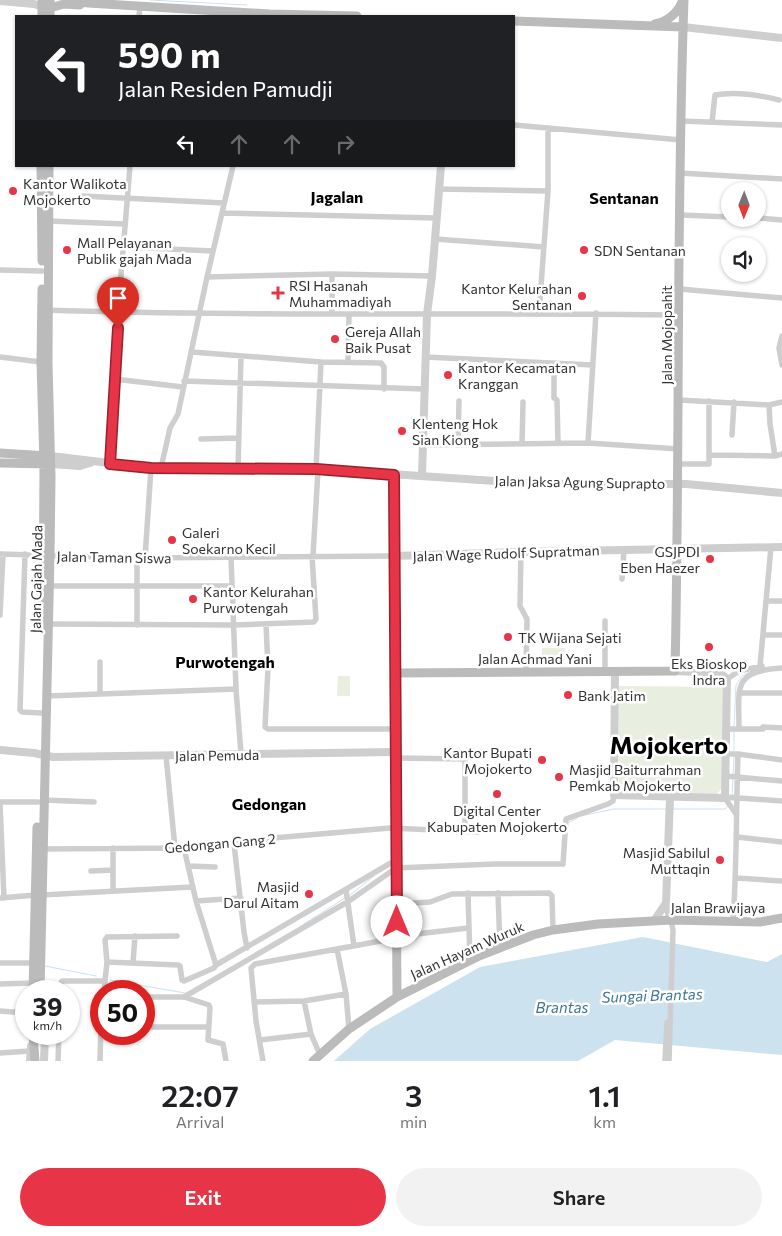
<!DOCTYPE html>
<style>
body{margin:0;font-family:Commissioner,sans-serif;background:#f2f2f2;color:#202124;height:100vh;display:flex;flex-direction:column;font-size:19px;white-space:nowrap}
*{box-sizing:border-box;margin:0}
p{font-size:16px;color:#757577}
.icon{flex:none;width:28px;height:28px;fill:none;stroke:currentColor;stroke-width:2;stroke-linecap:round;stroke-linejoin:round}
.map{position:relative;height:1061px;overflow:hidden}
.details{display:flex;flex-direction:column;background:#fff;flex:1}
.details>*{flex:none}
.guide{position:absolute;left:15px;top:15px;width:500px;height:152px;border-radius:0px;box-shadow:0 1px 4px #0004;background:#202124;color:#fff;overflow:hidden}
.needle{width:32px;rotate:181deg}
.fabs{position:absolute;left:721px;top:182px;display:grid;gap:10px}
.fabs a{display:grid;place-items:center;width:45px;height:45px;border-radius:50%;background:#fff;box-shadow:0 1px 4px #0004;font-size:25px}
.speed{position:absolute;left:15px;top:980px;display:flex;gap:10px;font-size:25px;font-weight:700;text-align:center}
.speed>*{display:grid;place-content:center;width:65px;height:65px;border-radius:50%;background:#fff;box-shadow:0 1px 4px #0004;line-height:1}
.speed small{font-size:12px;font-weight:400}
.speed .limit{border:8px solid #d22;background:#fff;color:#111}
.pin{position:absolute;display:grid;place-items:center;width:42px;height:42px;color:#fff;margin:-51px -21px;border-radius:50% 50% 50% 0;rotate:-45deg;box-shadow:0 0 5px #0007}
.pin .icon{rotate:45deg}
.me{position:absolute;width:55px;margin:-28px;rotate:0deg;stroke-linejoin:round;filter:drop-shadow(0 0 4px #0008)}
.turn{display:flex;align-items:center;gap:18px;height:105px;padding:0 20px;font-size:22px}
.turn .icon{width:65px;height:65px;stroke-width:2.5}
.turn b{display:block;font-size:35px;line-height:42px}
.lanes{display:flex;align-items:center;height:48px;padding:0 20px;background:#0003;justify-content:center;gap:25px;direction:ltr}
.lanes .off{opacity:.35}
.eta{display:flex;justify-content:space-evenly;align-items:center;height:85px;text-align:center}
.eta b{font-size:30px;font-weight:600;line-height:35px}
.button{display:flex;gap:10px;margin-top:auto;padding:10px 20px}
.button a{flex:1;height:58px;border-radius:30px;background:#e83447;color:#fff;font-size:20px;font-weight:600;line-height:58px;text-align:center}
.button a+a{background:#f2f2f2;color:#202124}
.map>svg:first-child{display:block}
.green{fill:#e8eee0}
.water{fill:#cce2ee}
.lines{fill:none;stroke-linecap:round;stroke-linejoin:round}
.stream{stroke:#cce2ee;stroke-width:1}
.minor{stroke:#cecece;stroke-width:5.5}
.tertiary{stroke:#cecece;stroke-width:8}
.secondary{stroke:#bbb;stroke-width:9}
.route-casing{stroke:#97222e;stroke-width:12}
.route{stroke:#e83447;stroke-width:9}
.poi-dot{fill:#e83447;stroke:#fff;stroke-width:2}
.labels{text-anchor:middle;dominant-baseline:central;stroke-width:5;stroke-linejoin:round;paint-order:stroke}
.poi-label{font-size:14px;fill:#313131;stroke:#fff;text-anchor:start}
.street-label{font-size:14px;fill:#313131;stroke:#fff}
.water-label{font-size:15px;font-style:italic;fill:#3d7696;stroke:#fff}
.quarter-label{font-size:16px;font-weight:bold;fill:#000;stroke:#fff}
.town-label{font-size:24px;font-weight:bold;fill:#000;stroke:#fff}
</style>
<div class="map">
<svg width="782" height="1061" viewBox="0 0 782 1061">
<rect width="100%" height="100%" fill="#fff"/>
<path class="green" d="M542,648H565V660H542Z
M338,676H350V696H337Z
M619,686L724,687L722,788L717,794L622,793L619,787Z"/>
<path class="water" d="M643,937L767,962L782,954V1055L615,1040L578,1061H334L370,1029L480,967Z"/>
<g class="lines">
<path class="stream" d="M150,0L247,5
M734,726L736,685L742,676L750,672
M734,751V730
M733,774L734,755
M732,796L733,778
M673,809H725L728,806
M581,816L614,809H666
M568,823L577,818
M349,896L375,875
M304,924L345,898
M45,966L96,976
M110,980L185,993"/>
<path class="minor" d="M139,16L140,6
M681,121L782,125
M712,122L715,95C736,91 759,95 779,100
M514,125L681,140
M680,173L782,179
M439,189L548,191
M82,196L224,203
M222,213L436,218
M680,215L730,217
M758,218L782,220
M48,221L125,224
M435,239L544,247
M123,247L213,251
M0,270L42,271
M207,277L332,274L432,276
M680,289L782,298
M46,310C257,317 468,312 679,315
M118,312L130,166
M539,313L548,191V128
M332,314V274
M782,336L779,348L782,365
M192,352L321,362L381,363L384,367V389
M0,357L41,362
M425,357L593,365
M348,362L349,314
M554,374V398L557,400L558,443
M114,379L183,387
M184,381L424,389
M679,400L769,405L782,402
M769,405L770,424L775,456
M732,435L734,402
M201,439L238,438
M588,443L596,313
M522,444L523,402
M423,445L588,443L679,449
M458,445L459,401
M710,455L775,456L782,454
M110,464L114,379L120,312
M679,464H709V401
M161,468L170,428L178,414L207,277L233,166
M238,468L241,356
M316,469L321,362
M521,552L520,606L527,619L526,672
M0,554L137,558L394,556
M25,554L20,710L22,712L41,713
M313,556L318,470
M231,557L236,689L241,754
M145,558L151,468
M622,579L624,550
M50,586H232
M766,601H782
M0,615L3,554
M49,624L233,625L314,622L316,619L312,556
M266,624L268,668L265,727L268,729H395
M137,625V558
M764,635H782
M100,662V694
M760,666L771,547
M605,671V621
M727,679L739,671L762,666
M739,693H782
M47,696L236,689
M726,729H763V727L782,728
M739,729C739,687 732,671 782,668
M726,754H738L782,760
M166,756L175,848
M396,758L465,759V832
M726,776L782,781
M725,797L782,801
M725,798L736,814
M44,800L94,802
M0,802H38
M0,804L4,898
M737,837L782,842
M234,844L244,932L247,948
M113,848V891
M184,848L196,901L216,965
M43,849L184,848L234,844L273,838L390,828L478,832
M188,866L215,867
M91,871L113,870
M736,878L782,881
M346,890L354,946
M468,893L470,961
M498,893L500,949
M42,895L192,887
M0,898L36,895
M196,901L241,898
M397,904L430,902L452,894L549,893L552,896L553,930
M733,921C737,865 736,810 738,754
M337,949L346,994L349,1029
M107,962L178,965L180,966L182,980L184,981L214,968L216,965L396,860
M0,963H34
M133,963L135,936
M0,984L33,983
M60,991V985L62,981H105
M104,991L107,962L105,940L107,937L177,936
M144,997H184L209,1005L210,1008L208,1040L223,1044L226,1061
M184,997L349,901L396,868L495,864H563L566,819L608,804L613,801L614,795
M304,1001L311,1034L320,1055
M254,1002L304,1001L346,994
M0,1011L26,1013
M144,1027H209
M260,1040L311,1034
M0,1053L30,1051
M58,1061L59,1034
M100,1061L101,1021
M263,1061L256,1021L251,968L255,964L397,938H414L417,934L468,928
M665,1061L667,1022
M669,1061L673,930L671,920"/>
<path class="tertiary" d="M0,1L34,4L46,8
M683,27L782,38
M51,456L151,468L316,469L541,484H686L782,493
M51,464L80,466L90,463
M394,475L395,673
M422,476L427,314L432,276L441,166
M394,556L521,552L782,547
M615,671L614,795L725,798L727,679L720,673L675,671
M0,750L34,753L53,757L396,752
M670,797L666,903L671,920
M654,921L666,903
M30,1061L31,1046
M44,1061L45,1034"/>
<path class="secondary" d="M42,0V16
M73,0L88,3L270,14L357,16
M50,8L64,4L80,5
M50,16V0
M514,21L683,27
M655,24C668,21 677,14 682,2
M41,166L42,261
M42,289L41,362L44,464L43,624
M0,453L48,456
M0,463L50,464
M33,991L37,827
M40,991L50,556L51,477L48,363L49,166
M397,997L395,673L675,671C680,447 676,223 684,0
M33,1034L35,1061
M313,1061L349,1029L397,997L479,956L533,935L553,930L598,924L671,920L760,922L782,918"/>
</g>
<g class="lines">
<g class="route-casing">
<path id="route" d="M118,328L110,464L151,468L316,469L394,475L397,922"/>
</g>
<use href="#route" class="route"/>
</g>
<g class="poi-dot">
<circle cx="13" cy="191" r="5"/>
<circle cx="67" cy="250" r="5"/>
<circle cx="584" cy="250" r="5"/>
<path d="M275.5 285.5h5v5h5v5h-5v5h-5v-5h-5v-5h5z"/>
<circle cx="582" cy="296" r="5"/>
<circle cx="335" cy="339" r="5"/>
<circle cx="448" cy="375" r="5"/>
<circle cx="402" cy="431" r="5"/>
<circle cx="172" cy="540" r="5"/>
<circle cx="710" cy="559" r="5"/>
<circle cx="193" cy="599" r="5"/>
<circle cx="508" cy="637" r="5"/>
<circle cx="709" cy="647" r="5"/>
<circle cx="568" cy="695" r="5"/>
<circle cx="542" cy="760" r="5"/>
<circle cx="559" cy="777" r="5"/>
<circle cx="497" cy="794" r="5"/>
<circle cx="720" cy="860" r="5"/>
<circle cx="309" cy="894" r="5"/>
</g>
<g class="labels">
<g class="poi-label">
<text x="23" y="183">Kantor Walikota<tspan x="23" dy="16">Mojokerto</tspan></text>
<text x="77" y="242">Mall Pelayanan<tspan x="77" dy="16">Publik gajah Mada</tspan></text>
<text x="594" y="250">SDN Sentanan</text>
<text x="289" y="285">RSI Hasanah<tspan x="289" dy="16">Muhammadiyah</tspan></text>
<text x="572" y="288" text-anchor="end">Kantor Kelurahan<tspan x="572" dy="16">Sentanan</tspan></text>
<text x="345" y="331">Gereja Allah<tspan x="345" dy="16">Baik Pusat</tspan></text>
<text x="458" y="367">Kantor Kecamatan<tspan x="458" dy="16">Kranggan</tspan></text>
<text x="412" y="423">Klenteng Hok<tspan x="412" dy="16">Sian Kiong</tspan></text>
<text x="182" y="532">Galeri<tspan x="182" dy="16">Soekarno Kecil</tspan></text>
<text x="700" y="551" text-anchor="end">GSJPDI<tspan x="700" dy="16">Eben Haezer</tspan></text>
<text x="203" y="591">Kantor Kelurahan<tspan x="203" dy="16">Purwotengah</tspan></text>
<text x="518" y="637">TK Wijana Sejati</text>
<text x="709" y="663" text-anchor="middle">Eks Bioskop<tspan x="709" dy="16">Indra</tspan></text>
<text x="578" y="695">Bank Jatim</text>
<text x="532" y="752" text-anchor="end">Kantor Bupati<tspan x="532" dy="16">Mojokerto</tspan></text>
<text x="569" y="769">Masjid Baiturrahman<tspan x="569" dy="16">Pemkab Mojokerto</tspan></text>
<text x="497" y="810" text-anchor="middle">Digital Center<tspan x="497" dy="16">Kabupaten Mojokerto</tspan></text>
<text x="710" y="852" text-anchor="end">Masjid Sabilul<tspan x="710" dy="16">Muttaqin</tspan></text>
<text x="299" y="886" text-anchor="end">Masjid<tspan x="299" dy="16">Darul Aitam</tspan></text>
</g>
<g class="street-label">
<text transform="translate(666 335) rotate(-90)">Jalan Mojopahit</text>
<text transform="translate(580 482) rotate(1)">Jalan Jaksa Agung Suprapto</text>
<text transform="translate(506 553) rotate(-2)">Jalan Wage Rudolf Supratman</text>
<text transform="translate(114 557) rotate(1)">Jalan Taman Siswa</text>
<text transform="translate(36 579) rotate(-89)">Jalan Gajah Mada</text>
<text x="535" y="658">Jalan Achmad Yani</text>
<text transform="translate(217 755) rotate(-1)">Jalan Pemuda</text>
<text transform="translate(220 843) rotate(-5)">Gedongan Gang 2</text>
<text x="718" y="907">Jalan Brawijaya</text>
<text transform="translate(467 950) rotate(-24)">Jalan Hayam Wuruk</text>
</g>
<g class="water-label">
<text transform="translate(652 995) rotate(-2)">Sungai Brantas</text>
<text x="562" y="1007">Brantas</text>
</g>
<g class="quarter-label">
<text x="337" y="196">Jagalan</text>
<text x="624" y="197">Sentanan</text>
<text x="225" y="661">Purwotengah</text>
<text x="269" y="803">Gedongan</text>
</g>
<g class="town-label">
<text x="669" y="744">Mojokerto</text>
</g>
</g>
</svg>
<div class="fabs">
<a><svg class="needle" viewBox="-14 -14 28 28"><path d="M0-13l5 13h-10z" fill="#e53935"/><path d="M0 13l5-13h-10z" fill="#757577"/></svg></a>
<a><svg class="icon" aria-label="sound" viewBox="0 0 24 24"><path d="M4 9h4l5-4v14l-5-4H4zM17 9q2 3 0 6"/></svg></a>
</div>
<div class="speed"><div>39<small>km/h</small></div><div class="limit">50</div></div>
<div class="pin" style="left:118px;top:328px;background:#d93025"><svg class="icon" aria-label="arrive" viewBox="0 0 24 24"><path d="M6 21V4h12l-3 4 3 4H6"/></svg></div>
<svg class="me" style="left:397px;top:922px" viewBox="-20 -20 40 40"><circle r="19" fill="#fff"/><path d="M0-13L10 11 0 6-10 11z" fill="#e83447"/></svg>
<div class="guide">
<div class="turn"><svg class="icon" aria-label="left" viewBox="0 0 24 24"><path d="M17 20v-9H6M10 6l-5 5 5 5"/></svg><div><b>590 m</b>Jalan Residen Pamudji</div></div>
<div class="lanes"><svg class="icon" aria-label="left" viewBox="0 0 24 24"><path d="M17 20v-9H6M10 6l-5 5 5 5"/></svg><svg class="icon off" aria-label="ahead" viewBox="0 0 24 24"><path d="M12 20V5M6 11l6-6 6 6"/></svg><svg class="icon off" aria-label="ahead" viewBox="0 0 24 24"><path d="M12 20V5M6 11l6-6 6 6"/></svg><svg class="icon off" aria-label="right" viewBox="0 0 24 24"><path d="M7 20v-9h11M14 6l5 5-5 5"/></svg></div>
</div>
</div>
<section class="details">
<div class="eta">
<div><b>22:07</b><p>Arrival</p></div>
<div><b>3</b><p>min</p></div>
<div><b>1.1</b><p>km</p></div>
</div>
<div class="button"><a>Exit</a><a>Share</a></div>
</section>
